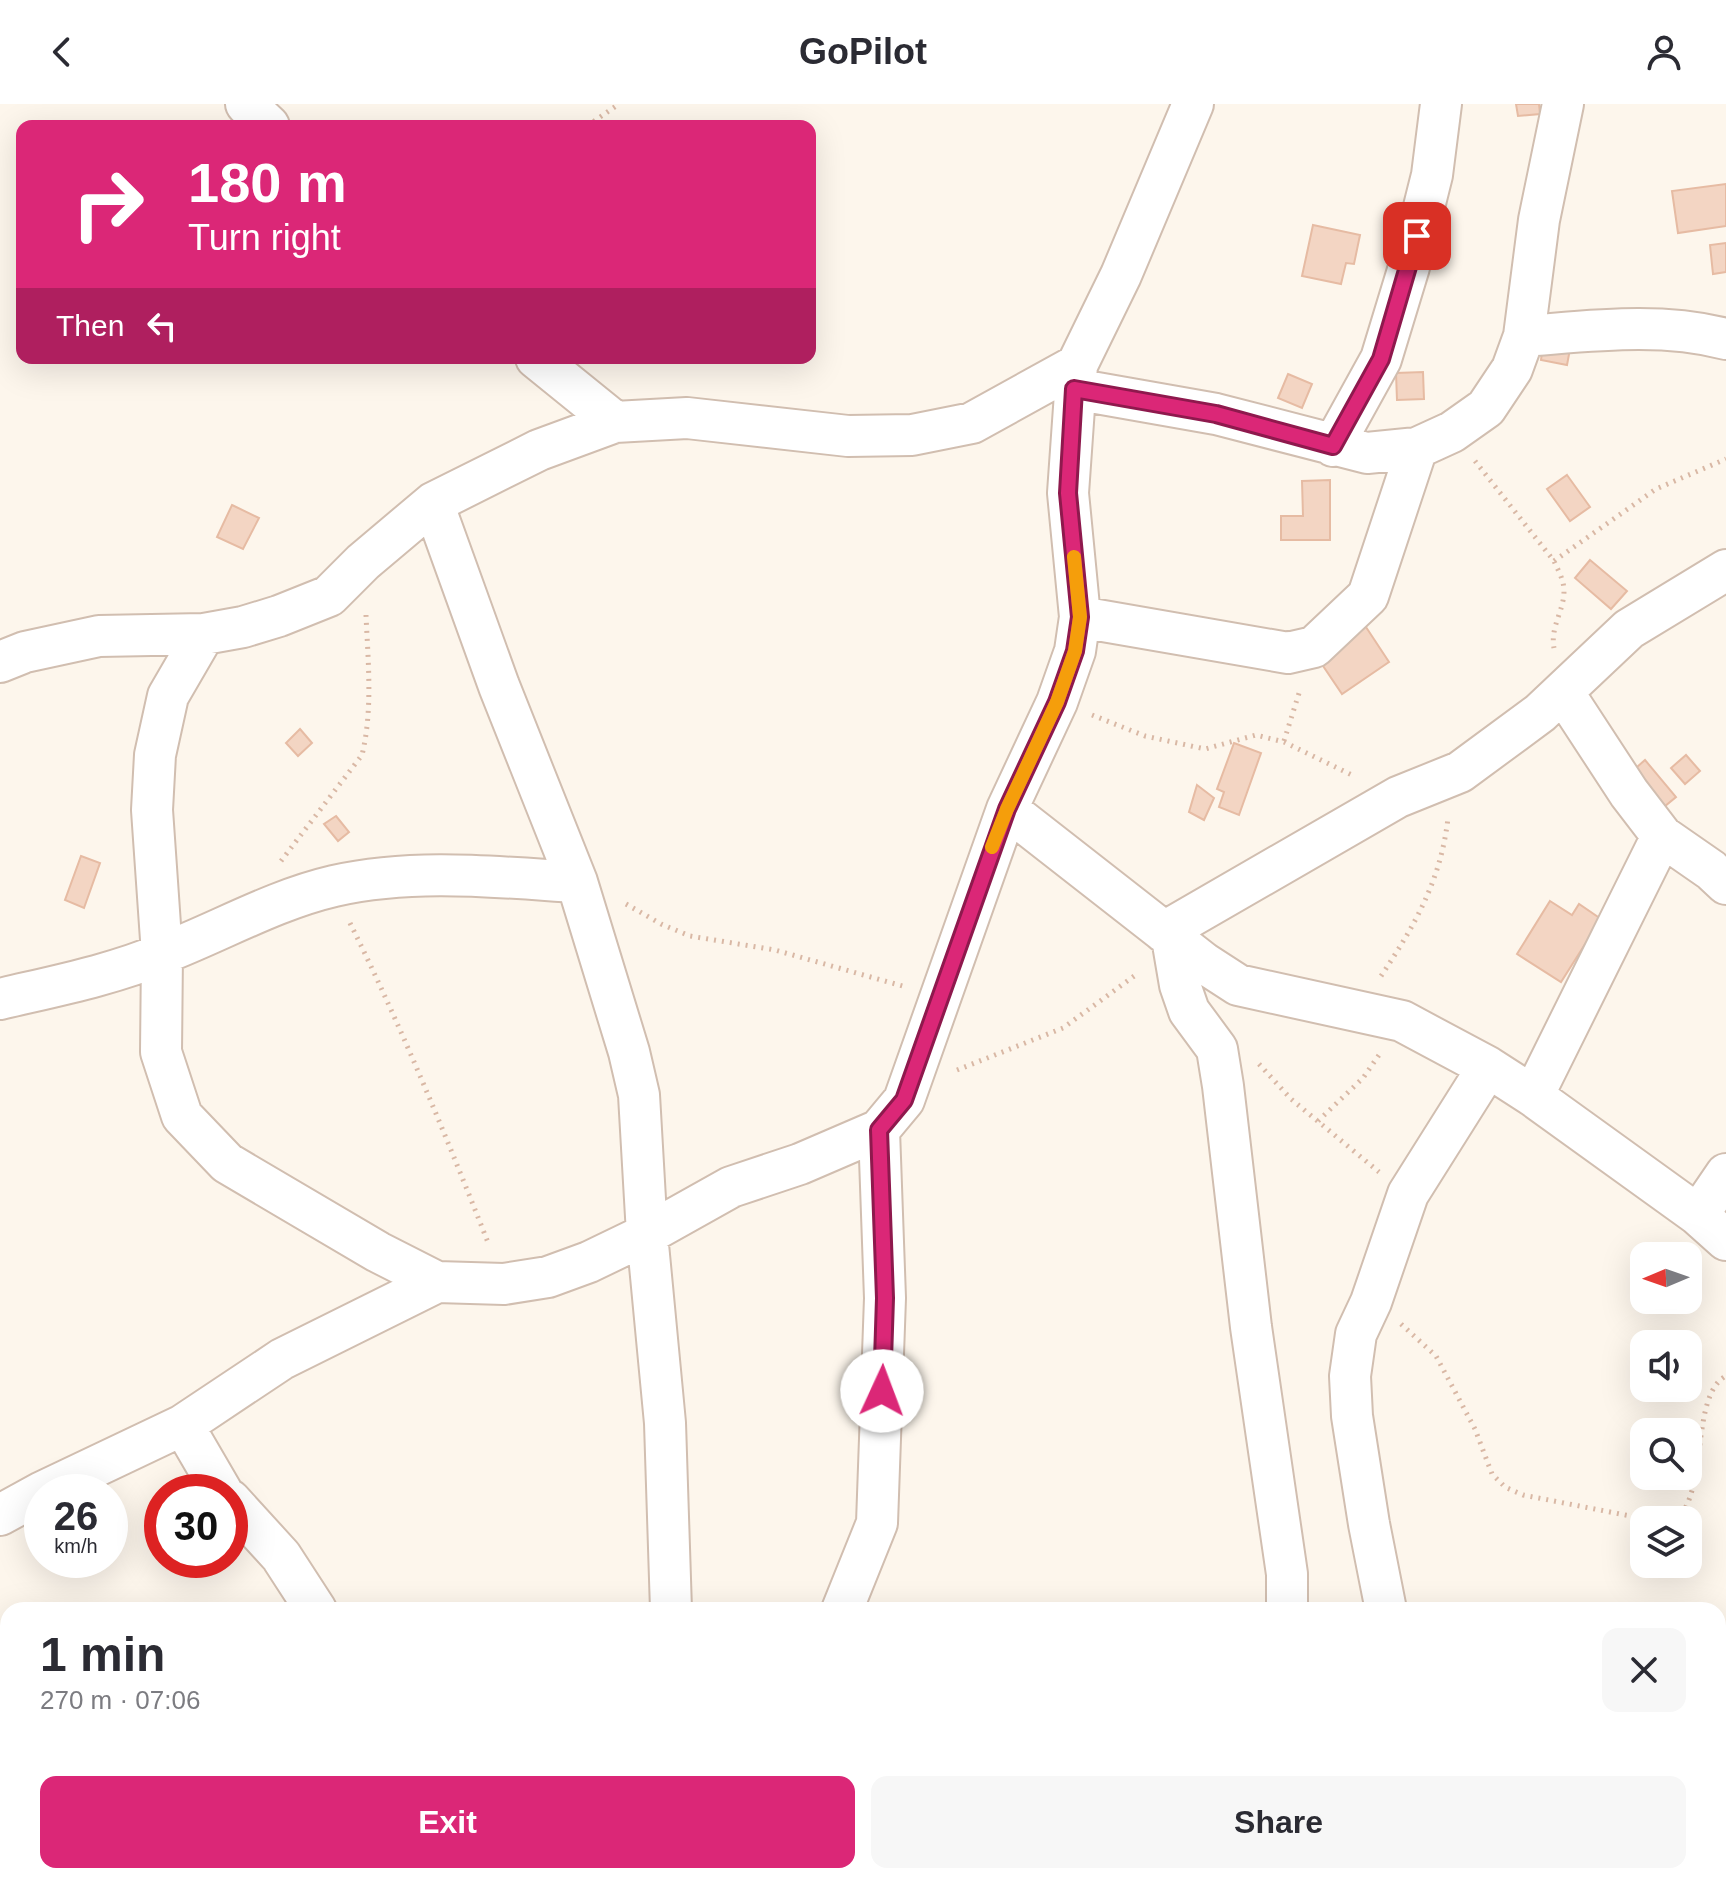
<!DOCTYPE html>
<meta charset="utf-8">
<style>
body{margin:0;font-family:Arial,sans-serif;background:#f7f7f7;color:#2b2b33;height:100vh;display:flex;flex-direction:column;font-size:30px;white-space:nowrap}
*{box-sizing:border-box;margin:0}
p{font-size:26px;color:#7c7c81}
.icon{flex:none;width:44px;height:44px;fill:none;stroke:currentColor;stroke-width:2;stroke-linecap:round;stroke-linejoin:round}
.map{position:relative;flex:1;overflow:hidden}
.sheet{position:absolute;left:0px;top:1498px;width:1726px;height:282px;display:flex;flex-direction:column;background:#fff;border-radius:24px 24px 0 0;box-shadow:0 8px 32px #0002}
.sheet>*{flex:none}
.hud{position:absolute;left:16px;top:16px;width:800px;height:244px;border-radius:16px;box-shadow:0 8px 32px #0002;background:#db2777;color:#fff;overflow:hidden}
.needle{width:52px;rotate:268deg}
.controls{position:absolute;left:1630px;top:1138px;display:grid;gap:16px}
.controls a{display:grid;place-items:center;width:72px;height:72px;border-radius:16px;background:#fff;box-shadow:0 8px 32px #0002;font-size:40px}
.speed{position:absolute;left:24px;top:1370px;display:flex;gap:16px;font-size:40px;font-weight:700;text-align:center}
.speed>*{display:grid;place-content:center;width:104px;height:104px;border-radius:50%;background:#fff;box-shadow:0 8px 32px #0002;line-height:1}
.speed small{font-size:20px;font-weight:400}
.speed .limit{border:12px solid #d22;background:#fff;color:#111}
.pin{position:absolute;display:grid;place-items:center;width:68px;height:68px;color:#fff;margin:-34px;border-radius:16px;box-shadow:0 4px 12px #0006}
.me{position:absolute;width:88px;margin:-44px;rotate:2deg;stroke-linejoin:round;filter:drop-shadow(0 0 6px #0008)}
.turn{display:flex;align-items:center;gap:28px;height:168px;padding:0 40px;font-size:36px}
.turn .icon{width:104px;height:104px;stroke-width:2.5}
.turn b{display:block;font-size:56px;line-height:68px}
.then{display:flex;align-items:center;height:76px;padding:0 40px;background:#0003;gap:16px;font-size:30px}
.round{display:grid;place-items:center;flex:none;width:84px;height:84px;border-radius:16px;background:#f7f7f7}
.overview{display:flex;align-items:center;justify-content:space-between;height:136px;padding:0 40px}
h1{font-size:48px;font-weight:600;line-height:60px}
.button{display:flex;gap:16px;margin-top:auto;padding:16px 40px}
.button a{flex:1;height:92px;border-radius:16px;background:#db2777;color:#fff;font-size:32px;font-weight:600;line-height:92px;text-align:center}
.button a+a{background:#f7f7f7;color:#2b2b33}
header{display:flex;justify-content:space-between;align-items:center;height:104px;padding:0 40px;background:#fff;font-size:36px;font-weight:600}
.map>svg:first-child{display:block}
.building{fill:#f3d5c3;stroke:#e6bba3;stroke-width:2}
.lines{fill:none;stroke-linecap:round;stroke-linejoin:round}
.street-casing{stroke:#d1beb0;stroke-width:44}
.path{stroke:#d9b8a5;stroke-width:5;stroke-dasharray:2 6;stroke-linecap:butt}
.street{stroke:#fff;stroke-width:40}
.route-casing{stroke:#8e194d;stroke-width:20}
.route{stroke:#db2777;stroke-width:14}
.slow{stroke:#f59e0b;stroke-width:14}
</style>
<header><svg class="icon" aria-label="back" viewBox="0 0 24 24"><path d="M15 5l-7 7 7 7"/></svg>GoPilot<svg class="icon" aria-label="person" viewBox="0 0 24 24"><circle cx="12" cy="8" r="4"/><path d="M4 21q1-7 8-7t8 7"/></svg></header>
<div class="map">
<svg width="1726" height="1779" viewBox="0 0 1726 1779">
<rect width="100%" height="100%" fill="#fdf6ec"/>
<path class="building" d="M1516,0H1539L1540,10L1518,12Z
M1726,80V122L1678,129L1672,87Z
M1313,121L1360,131L1354,160L1346,159L1341,180L1302,172Z
M1726,139V168L1713,170L1710,141Z
M1543,241L1570,245L1567,261L1541,256Z
M1423,268L1424,295L1397,296L1396,269Z
M1288,270L1312,280L1302,304L1278,294Z
M1567,371L1590,403L1570,417L1547,385Z
M1330,376V436H1281V412H1303L1302,377Z
M232,401L259,414L243,445L217,433Z
M1590,456L1627,487L1611,505L1575,474Z
M1362,517L1389,558L1342,590L1315,550Z
M300,625L312,639L298,652L286,639Z
M1234,639L1261,649L1239,711L1219,703L1224,688L1217,685Z
M1686,651L1700,667L1685,680L1671,664Z
M1645,656L1676,693L1659,707L1629,670Z
M1197,681L1214,694L1204,716L1189,708Z
M336,712L349,728L338,737L324,720Z
M81,752L100,759L84,804L65,796Z
M1550,797L1572,811L1579,800L1601,815L1561,878L1517,850Z"/>
<g class="lines">
<g class="street-casing">
<path id="street" d="M246,0L269,22
M1524,232C1592,227 1659,218 1726,235
M536,254L615,318
M1074,285L1216,310L1367,349L1417,344L1452,328L1486,304L1512,265L1524,232L1539,116L1563,0
M1333,342L1381,255L1409,163L1432,71L1441,0
M433,399L499,582L577,778L629,948L639,991L647,1130L665,1319L671,1506
M1080,513L1288,549L1314,543L1368,492L1417,344
M204,530L168,592L155,651L152,706L162,850L161,948L182,1012L227,1059L378,1148L437,1178L504,1180L548,1173L589,1158L647,1130L731,1083L800,1060L879,1026L904,996L1007,705L1057,598L1075,547L1080,513L1068,389L1077,261L1121,171L1193,0
M0,558L25,548L99,532L204,530L243,523L279,512L329,492L363,458L433,399L539,346L615,318L687,314L848,332L912,331L972,319L1077,261
M1563,588L1629,689L1662,732L1711,766L1726,780
M1007,705L1204,859L1238,881L1402,917L1488,963L1533,992L1698,1111L1726,1136
M1164,828L1398,693L1460,668L1540,609L1629,525L1726,466
M1172,834L1180,881L1189,907L1217,945L1223,982L1251,1223L1287,1470V1506
M0,895C55,882 112,871 164,849C221,827 274,796 334,782C414,764 496,773 577,778
M1533,992L1662,732
M1698,1111L1726,1070
M183,1321L222,1388
M230,1396L281,1452L316,1506
M0,1411L42,1388L183,1321L282,1255L437,1178
M842,1506L877,1419L885,1194L879,1026
M1386,1506L1369,1420L1352,1312L1350,1272L1356,1230L1371,1198L1408,1090L1488,963
M1718,1630L1726,1628
M0,1724H8
M282,1772L300,1779
M739,1772L745,1779
M1269,1772L1271,1779
M794,1779L795,1772
M1205,1779L1227,1772"/>
</g>
<path class="path" d="M587,22L619,0
M1475,357L1554,457C1558,466 1564,476 1564,487C1564,507 1550,523 1554,544
M1554,457L1656,385L1726,355
M1092,611L1145,632L1205,645L1256,631L1284,638L1354,672
M1284,637L1300,586
M281,757L362,651C373,606 368,557 366,511
M626,800L661,820L690,832L775,846L906,883
M350,819C402,924 446,1032 489,1141
M1381,872C1415,821 1441,776 1448,714
M1259,960L1291,995L1379,1068
M957,966L1063,924L1137,870
M1318,1017L1363,974L1379,951
M1401,1220L1436,1252L1475,1325L1492,1370L1505,1383L1523,1391L1651,1416
M1676,1416C1709,1387 1690,1291 1726,1272"/>
<use href="#street" class="street"/>
</g>
<g class="lines">
<g class="route-casing">
<path id="route" d="M882,1287L885,1194L879,1026L904,996L1007,705L1057,598L1075,547L1080,513L1068,389L1074,285L1216,310L1333,342L1381,255L1417,132"/>
</g>
<use href="#route" class="route"/>
<path class="slow" d="M992,743L1007,705L1057,598L1075,547L1080,513L1074,453"/>
</g>
</svg>
<div class="controls">
<a><svg class="needle" viewBox="-14 -14 28 28"><path d="M0-13l5 13h-10z" fill="#e53935"/><path d="M0 13l5-13h-10z" fill="#7c7c81"/></svg></a>
<a><svg class="icon" aria-label="sound" viewBox="0 0 24 24"><path d="M4 9h4l5-4v14l-5-4H4zM17 9q2 3 0 6"/></svg></a>
<a><svg class="icon" aria-label="search" viewBox="0 0 24 24"><circle cx="10" cy="10" r="6"/><path d="M15 15l6 6"/></svg></a>
<a><svg class="icon" aria-label="layers" viewBox="0 0 24 24"><path d="M12 4l9 5-9 5-9-5zM3 14l9 5 9-5"/></svg></a>
</div>
<div class="speed"><div>26<small>km/h</small></div><div class="limit">30</div></div>
<div class="pin" style="left:1417px;top:132px;background:#d93025"><svg class="icon" aria-label="arrive" viewBox="0 0 24 24"><path d="M6 21V4h12l-3 4 3 4H6"/></svg></div>
<svg class="me" style="left:882px;top:1287px" viewBox="-20 -20 40 40"><circle r="19" fill="#fff"/><path d="M0-13L10 11 0 6-10 11z" fill="#db2777"/></svg>
<div class="hud">
<div class="turn"><svg class="icon" aria-label="right" viewBox="0 0 24 24"><path d="M7 20v-9h11M14 6l5 5-5 5"/></svg><div><b>180 m</b>Turn right</div></div>
<div class="then">Then<svg class="icon" aria-label="left" viewBox="0 0 24 24"><path d="M17 20v-9H6M10 6l-5 5 5 5"/></svg></div>
</div>
<section class="sheet">
<div class="overview"><div><h1>1 min</h1><p>270 m · 07:06</p></div><a class="round"><svg class="icon" aria-label="close" viewBox="0 0 24 24"><path d="M6 6l12 12M18 6L6 18"/></svg></a></div>
<div class="button"><a>Exit</a><a>Share</a></div>
</section>
</div>
